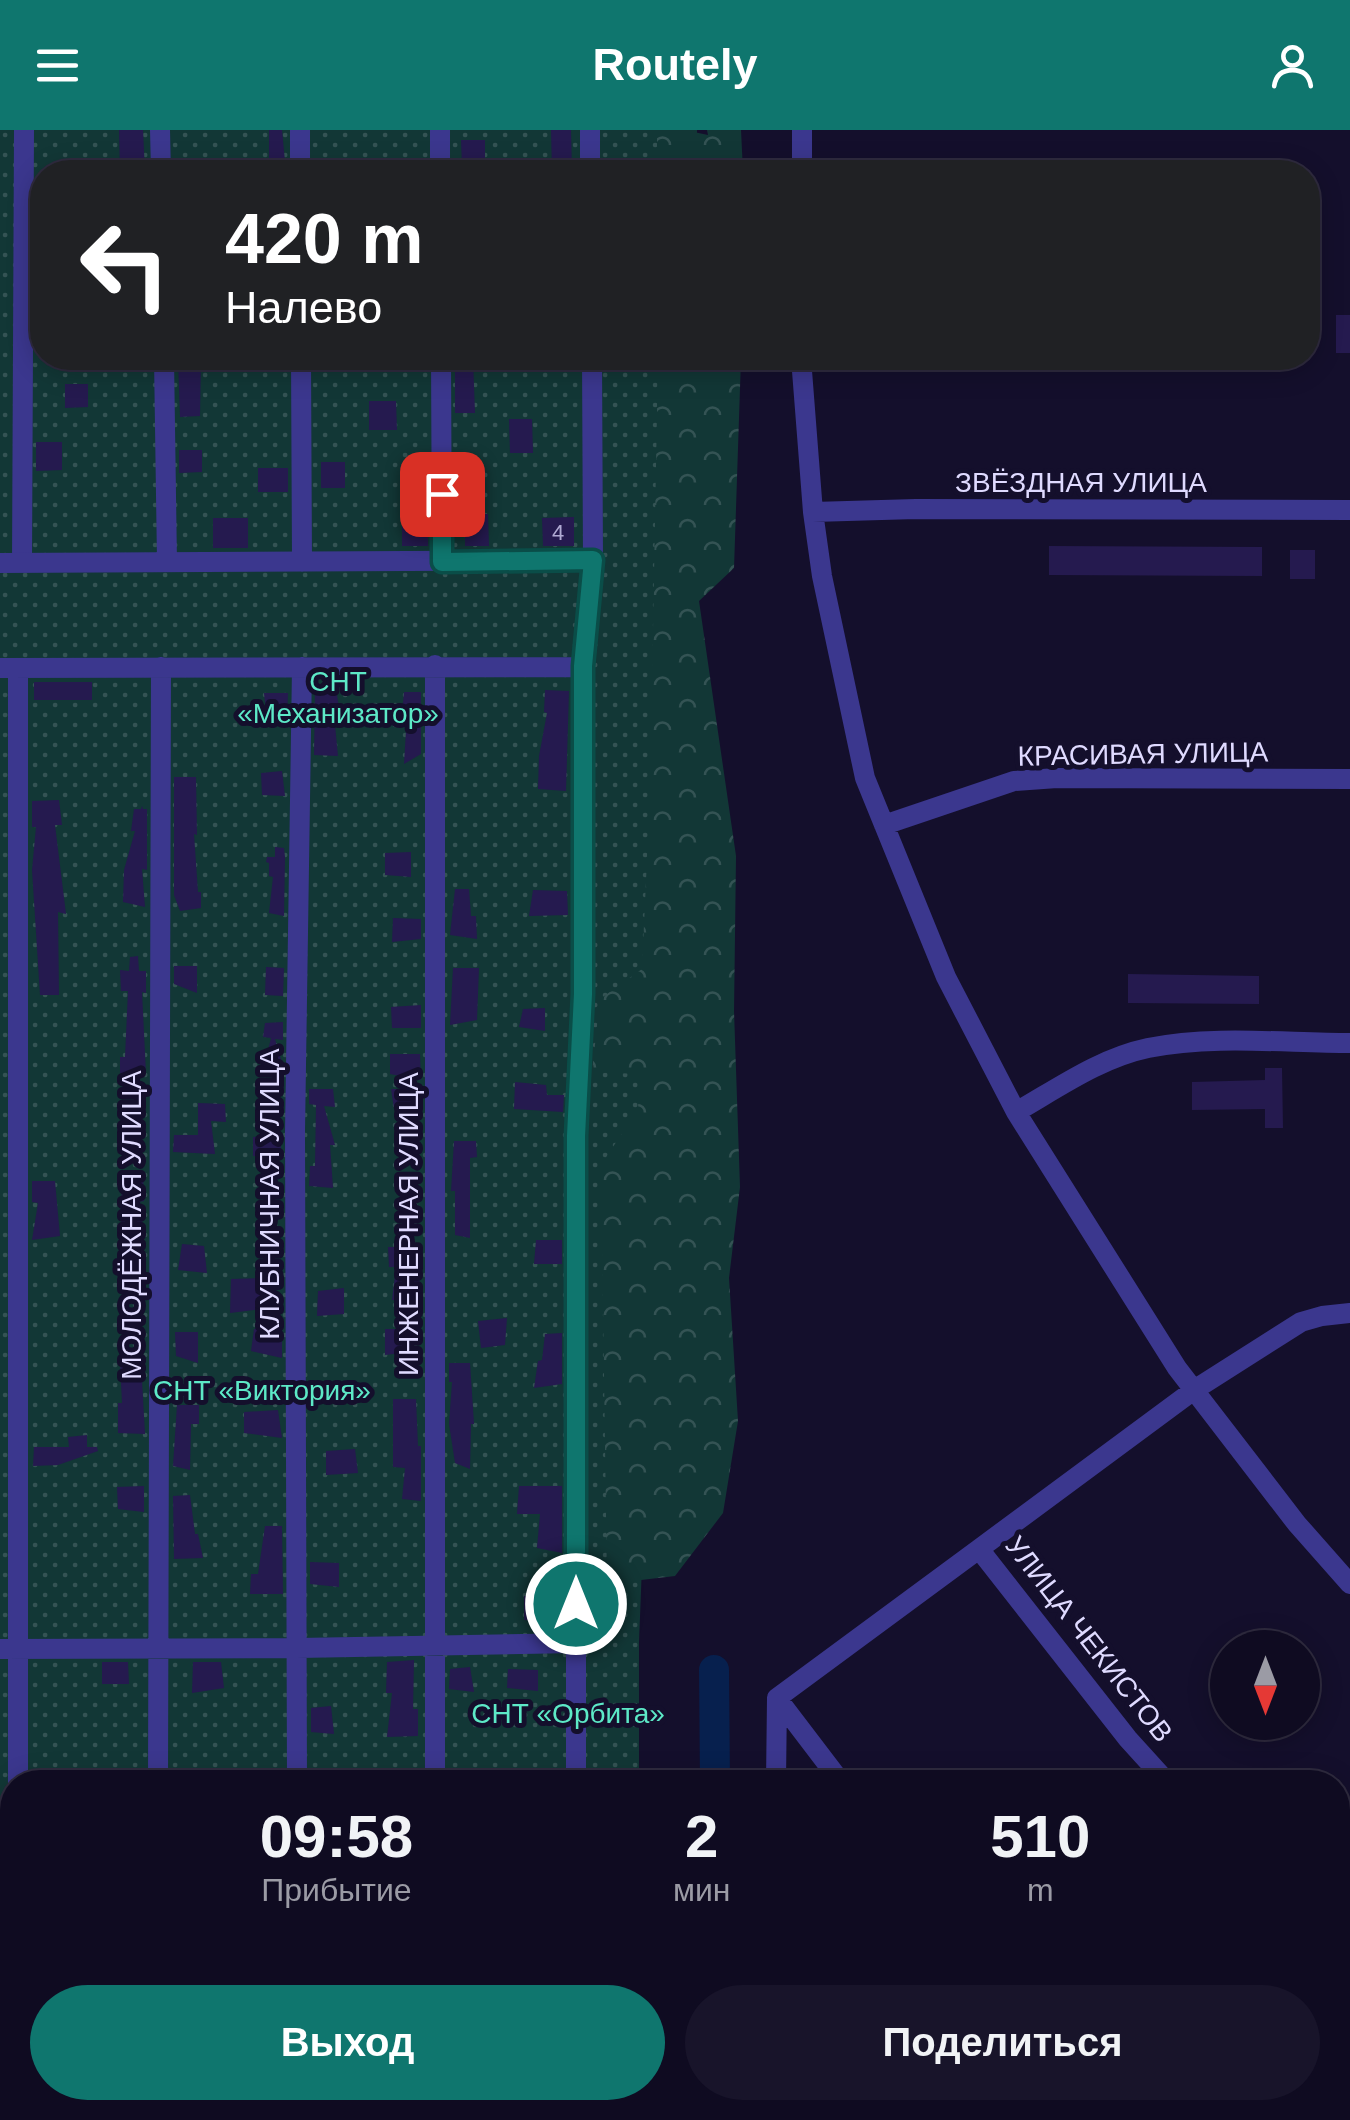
<!DOCTYPE html>
<html lang="ru">
<meta charset="utf-8">
<style>
body{margin:0;font-family:Helvetica,sans-serif;background:#18142a;color:#f1f3f6;height:100vh;display:flex;flex-direction:column;font-size:38px;white-space:nowrap}
*{box-sizing:border-box;margin:0}
p{font-size:32px;color:#9b9ba5}
.icon{flex:none;width:55px;height:55px;fill:none;stroke:currentColor;stroke-width:2;stroke-linecap:round;stroke-linejoin:round}
.map{position:relative;flex:1;overflow:hidden}
.panel{position:absolute;left:0px;top:1640px;width:1350px;height:350px;display:flex;flex-direction:column;background:#0f0b21;border-radius:40px 40px 0 0;box-shadow:0 5px 25px #0003,0 0 0 2px #2f2b3f}
.panel>*{flex:none}
.guide{position:absolute;left:30px;top:30px;width:1290px;height:210px;border-radius:40px;box-shadow:0 5px 25px #0003,0 0 0 2px #2f2b3f;background:#202124;color:#fff;overflow:hidden}
.needle{width:65px;rotate:180deg}
.tools{position:absolute;left:1210px;top:1500px;display:grid;gap:20px}
.tools a{display:grid;place-items:center;width:110px;height:110px;border-radius:50%;background:#0f0b21;box-shadow:0 5px 25px #0003,0 0 0 2px #2f2b3f;font-size:50px}
.pin{position:absolute;display:grid;place-items:center;width:85px;height:85px;color:#fff;margin:-42px;border-radius:20px;box-shadow:0 5px 15px #0006}
.me{position:absolute;width:110px;margin:-55px;rotate:0deg;stroke-linejoin:round;filter:drop-shadow(0 0 8px #0008)}
.turn{display:flex;align-items:center;gap:35px;height:210px;padding:0 30px;font-size:45px}
.turn .icon{width:130px;height:130px;stroke-width:2.5}
.turn b{display:block;font-size:70px;line-height:85px}
.eta{display:flex;justify-content:space-evenly;align-items:center;height:170px;text-align:center}
.eta b{font-size:60px;font-weight:700;line-height:70px}
.action{display:flex;gap:20px;margin-top:auto;padding:20px 30px}
.action a{flex:1;height:115px;border-radius:60px;background:#0f766e;color:#fff;font-size:40px;font-weight:700;line-height:115px;text-align:center}
.action a+a{background:#18142a;color:#f1f3f6}
header{display:flex;justify-content:space-between;align-items:center;height:130px;padding:0 30px;background:#0f766e;color:#fff;font-size:45px;font-weight:700}
.map>svg:first-child{display:block}
.grass{fill:url(#grass-dots)}
.forest{fill:url(#forest-crowns)}
.lines{fill:none;stroke-linecap:round;stroke-linejoin:round}
.river{stroke:#07204e;stroke-width:30}
.building{fill:#251a4f}
.street{stroke:#3b378e;stroke-width:20}
.route-casing{stroke:#0a4d48;stroke-width:25}
.route{stroke:#0f766e;stroke-width:18}
.labels{text-anchor:middle;dominant-baseline:central;stroke-width:10;stroke-linejoin:round;paint-order:stroke}
.number-label{font-size:22px;fill:#b0aad3}
.street-label{font-size:28px;fill:#dfdaff;stroke:#140f2c}
.park-label{font-size:28px;fill:#5de9c7;stroke:#140f2c}
</style>
<header><svg class="icon" aria-label="menu" viewBox="0 0 24 24"><path d="M4 6h16M4 12h16M4 18h16"/></svg>Routely<svg class="icon" aria-label="person" viewBox="0 0 24 24"><circle cx="12" cy="8" r="4"/><path d="M4 21q1-7 8-7t8 7"/></svg></header>
<div class="map">
<svg width="1350" height="1990" viewBox="0 0 1350 1990">
<defs>
<pattern id="grass-dots" width="8" height="8" patternUnits="userSpaceOnUse" patternTransform="scale(2.5)"><rect width="8" height="8" fill="#123736"/><path d="M2 2h.1M6 6h.1" fill="none" stroke="#345354" stroke-width="1.8" stroke-linecap="round"/></pattern>
<pattern id="forest-crowns" width="20" height="18" patternUnits="userSpaceOnUse" patternTransform="scale(2.5)"><rect width="20" height="18" fill="#123736"/><path d="M2 6a3 3 0 1 1 6 0M12 15a3 3 0 1 1 6 0" fill="none" stroke="#345354"/></pattern>
</defs>
<rect width="100%" height="100%" fill="#140f2c"/>
<path class="grass" d="M0,0H697L696,42H42V228H689L639,1512V1652H12V1978H637V1990H0Z"/>
<path class="forest" d="M657,0H684L708,5L707,0H741L743,42H657Z
M658,228H741L734,438L699,471L736,726L734,881L740,1057L729,1148L738,1291L723,1383L675,1446L607,1454L601,1035L638,979L640,944L592,942L600,869L642,839L650,662Z"/>
<g class="lines">
<path class="river" d="M714,1540L715,1652
M716,1978V1990"/>
</g>
<path class="building" d="M119,0H143L145,42H120Z
M269,0H282L286,42H269Z
M551,0H571L572,42H552Z
M461,10H485V37H462Z
M1336,185H1350V223H1336Z
M178,228H201L200,286L180,287Z
M455,228H473L475,283H455Z
M65,254H88V277L65,278Z
M369,271H396L397,300H369Z
M509,289H532L533,323H510Z
M36,312H62V340L36,341Z
M179,320H202V342L179,343Z
M321,332H345V358H321Z
M258,338H288V362H258Z
M465,384H488L489,416H465Z
M574,387V416H543L542,388Z
M213,388H248V418H213Z
M402,392H428V416H402Z
M1049,416L1262,417V446L1049,445Z
M1290,420H1315V449H1290Z
M34,552H92V570H34Z
M315,559H336L340,583L334,585L338,626L314,625Z
M545,560L569,561L566,661L538,659L539,626L547,583L544,582Z
M404,562H421V624L404,634L407,584H402Z
M264,563H288L287,589L266,582Z
M282,641L285,666L262,665L261,643Z
M174,647H196L197,705L194,704L198,762H201V778L180,781L174,765Z
M59,670L62,695H55L66,784L58,782L59,865H40L32,740L36,697H32V671Z
M142,676L143,679H147V740L142,739L145,777L123,772L124,740L135,701H131L134,679H141Z
M275,717L284,718L285,727L284,786L269,783L273,747L269,746V733L266,732L267,727H275Z
M411,722V747L385,745V723Z
M455,759H469L471,786H476L477,809L450,805Z
M533,760L567,761L568,785L529,786Z
M393,788L421,789V809L392,812Z
M138,826L139,841H146V863L142,862L146,944L120,943V927H125L128,861H121L120,840L129,841L130,827Z
M174,836H197V863L174,854Z
M266,837L284,838L283,866L265,865Z
M453,838H479L477,890L450,895Z
M1128,844L1259,846V874L1128,873Z
M421,875V898H392L391,877Z
M545,878V901L519,897L523,879Z
M283,892V910L275,909L282,933V947L262,945L271,908L263,907L265,893Z
M390,924H420L421,950L390,944Z
M1265,938H1282L1283,998H1265V979L1192,980V952L1265,950Z
M515,952L546,955L547,965H564L563,982L514,979Z
M309,959H333L335,977L324,976L335,1015H330L333,1058L309,1056L310,1036H315L316,975L309,974Z
M391,959H421V985L394,979Z
M198,973L225,974L226,992L211,991L215,1024L173,1022L174,1005H198Z
M281,1005V1025L253,1026V1007Z
M454,1011H476L477,1027L470,1028V1108L455,1105V1061H451Z
M122,1043L143,1044L144,1071L138,1072L144,1101H121Z
M32,1051H55L60,1106L32,1110L38,1073L32,1072Z
M536,1110H562V1134H534Z
M182,1114L204,1116L207,1143L178,1140Z
M388,1117H421V1137H418L421,1171L392,1170L396,1137H389Z
M261,1148V1179L230,1183L231,1149Z
M344,1158V1184L317,1186L318,1161Z
M507,1188L505,1215L481,1218L478,1191Z
M254,1199H282V1228L251,1221Z
M385,1199H410L409,1222L385,1225Z
M175,1202H198V1233L176,1226Z
M562,1203V1254L534,1258L538,1231L542,1230L545,1204Z
M120,1233H141L145,1304L118,1303V1273H122Z
M449,1233H470L474,1294H471L470,1339L455,1333L449,1294L452,1252H449Z
M393,1269H416L418,1316H421V1371L402,1369L405,1338L393,1337Z
M177,1275H199V1294H191L190,1340L173,1336Z
M278,1280L282,1308L244,1303V1282Z
M87,1305V1317H97L98,1321L58,1335L33,1336L34,1317H69L68,1307Z
M355,1319L358,1343L326,1345V1321Z
M144,1356V1382L118,1379L117,1357Z
M519,1356H562V1423L537,1418L540,1384H517Z
M190,1365L195,1404H198L203,1428L174,1429L173,1366Z
M265,1396H282L283,1464H250L251,1444H258Z
M310,1432L339,1433V1457L310,1454Z
M524,1466H548L549,1491L524,1490Z
M414,1530L413,1579H418V1606L387,1607L392,1563H386L387,1532Z
M102,1532H128L129,1554H102Z
M193,1532H221L224,1558L192,1563Z
M470,1537L474,1562L449,1559L450,1539Z
M508,1539L538,1540V1561L507,1558Z
M331,1576L334,1604L311,1602V1578Z"/>
<g class="lines">
<path class="street" d="M160,0L161,42
M300,0V42
M440,0V42
M590,0V42
M802,42V0
M164,228L167,432
M301,228L302,432
M441,228L442,432
M801,228L813,382L822,446L865,648L946,847L1016,982L1177,1238L1297,1394L1350,1454
M813,382L916,379L1350,380
M0,433L593,430
M22,433L24,0
M435,535V1652
M0,538L583,537
M18,538V1652
M884,695L1014,651L1057,648L1350,649
M1016,982C1058,958 1100,928 1148,918C1214,905 1283,913 1350,913
M0,1519L298,1518L576,1513
M158,1652L161,537
M297,1652L295,1002L302,537
M576,1652V1005L583,864V537L593,430L592,228
M776,1652L777,1568
M841,1652L777,1568L979,1419
M1167,1652L1128,1609L979,1419L1194,1260L1301,1192L1322,1186L1350,1183
M1338,1815L1350,1802
M1338,1828L1350,1839
M159,1978V1990
M578,1978V1990
M785,1978L799,1990
M1135,1978L1149,1990
M18,1990V1978
M295,1990V1978
M434,1990V1978
M1170,1990L1182,1978"/>
</g>
<g class="lines">
<g class="route-casing">
<path id="route" d="M442,364V432L593,430L583,536V864L576,1006V1474"/>
</g>
<use href="#route" class="route"/>
</g>
<g class="labels">
<g class="number-label">
<text x="558" y="402">4</text>
</g>
<g class="street-label">
<text x="1081" y="352">ЗВЁЗДНАЯ УЛИЦА</text>
<text transform="translate(1143 624) rotate(-1)">КРАСИВАЯ УЛИЦА</text>
<text transform="translate(269 1064) rotate(-90)">КЛУБНИЧНАЯ УЛИЦА</text>
<text transform="translate(408 1094) rotate(-90)">ИНЖЕНЕРНАЯ УЛИЦА</text>
<text transform="translate(131 1095) rotate(-90)">МОЛОДЁЖНАЯ УЛИЦА</text>
<text transform="translate(1089 1509) rotate(52)">УЛИЦА ЧЕКИСТОВ</text>
</g>
<g class="park-label">
<text x="338" y="551">СНТ<tspan x="338" dy="32">«Механизатор»</tspan></text>
<text x="262" y="1260">СНТ «Виктория»</text>
<text x="568" y="1583">СНТ «Орбита»</text>
</g>
</g>
</svg>
<div class="tools">
<a><svg class="needle" viewBox="-14 -14 28 28"><path d="M0-13l5 13h-10z" fill="#e53935"/><path d="M0 13l5-13h-10z" fill="#9b9ba5"/></svg></a>
</div>
<div class="pin" style="left:442px;top:364px;background:#d93025"><svg class="icon" aria-label="arrive" viewBox="0 0 24 24"><path d="M6 21V4h12l-3 4 3 4H6"/></svg></div>
<svg class="me" style="left:576px;top:1474px" viewBox="-20 -20 40 40"><circle r="17" fill="#0f766e" stroke="#fff" stroke-width="3"/><path d="M0-11L8 9 0 5-8 9z" fill="#fff"/></svg>
<div class="guide">
<div class="turn"><svg class="icon" aria-label="left" viewBox="0 0 24 24"><path d="M17 20v-9H6M10 6l-5 5 5 5"/></svg><div><b>420 m</b>Налево</div></div>
</div>
<section class="panel">
<div class="eta">
<div><b>09:58</b><p>Прибытие</p></div>
<div><b>2</b><p>мин</p></div>
<div><b>510</b><p>m</p></div>
</div>
<div class="action"><a>Выход</a><a>Поделиться</a></div>
</section>
</div>
